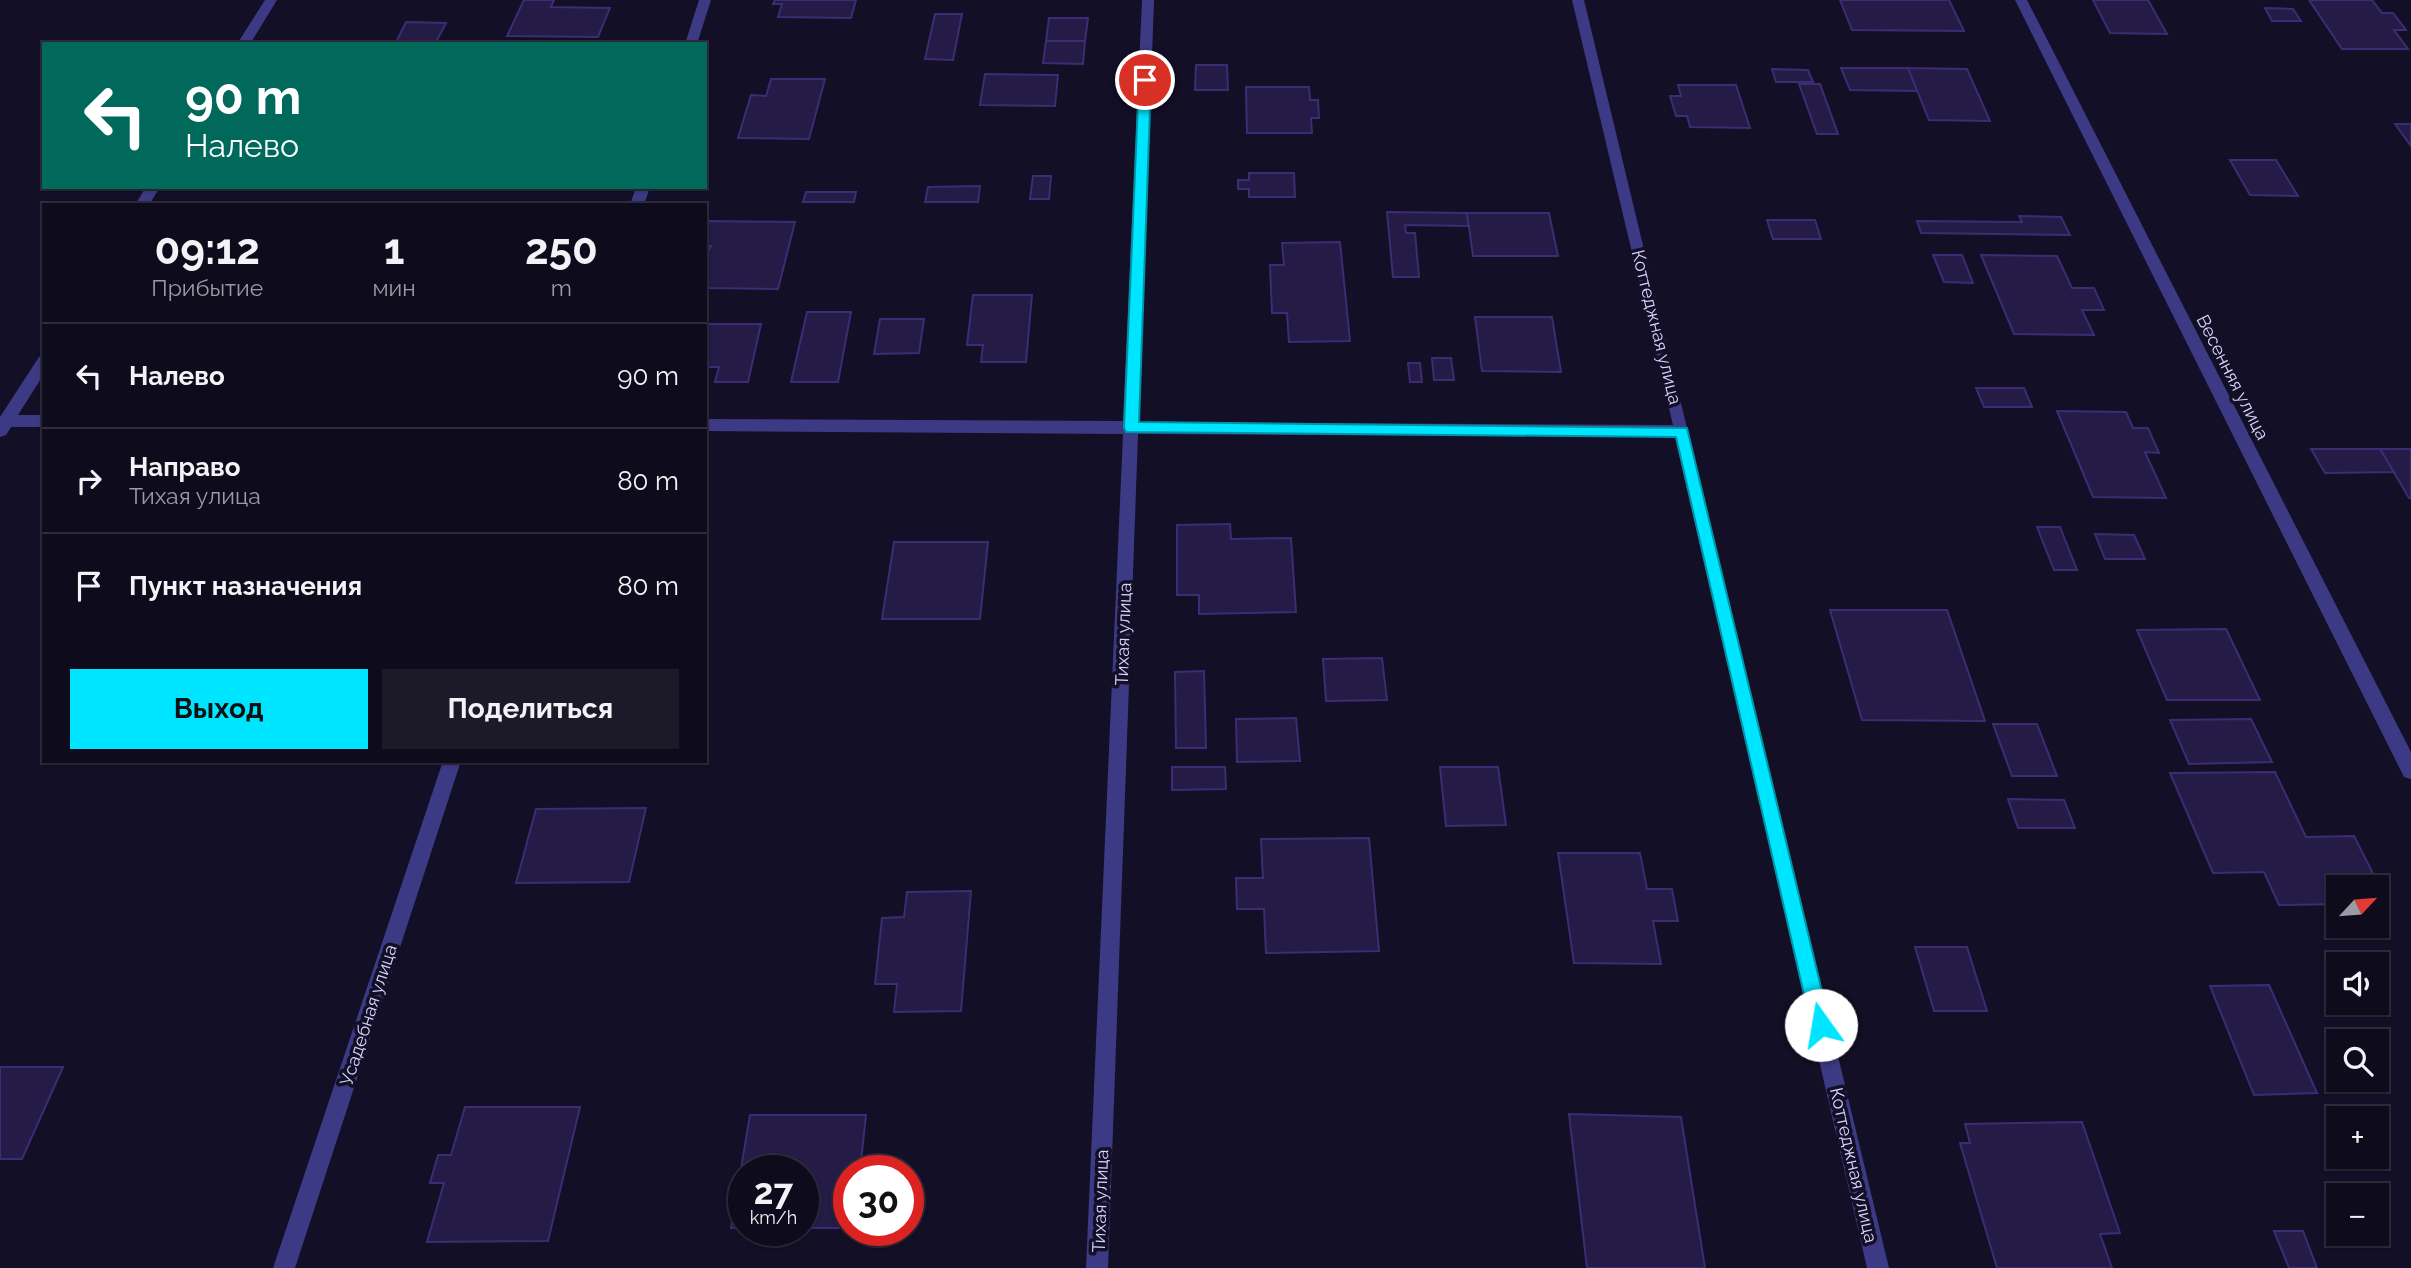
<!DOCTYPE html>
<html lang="ru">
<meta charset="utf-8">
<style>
body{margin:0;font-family:Raleway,sans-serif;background:#1c1929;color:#f1f3f6;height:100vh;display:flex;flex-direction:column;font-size:26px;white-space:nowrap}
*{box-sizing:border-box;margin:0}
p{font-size:23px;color:#9b9ba3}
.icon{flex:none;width:38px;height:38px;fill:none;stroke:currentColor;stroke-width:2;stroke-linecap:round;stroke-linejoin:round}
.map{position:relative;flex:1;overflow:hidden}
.details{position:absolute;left:42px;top:203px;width:665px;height:560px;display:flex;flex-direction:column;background:#0e0b1c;border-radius:0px;box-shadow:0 2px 5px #0004,0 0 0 2px #2e2b3b}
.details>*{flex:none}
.hud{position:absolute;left:42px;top:42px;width:665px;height:147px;border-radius:0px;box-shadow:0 2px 5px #0004,0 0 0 2px #2e2b3b;background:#00695c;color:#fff;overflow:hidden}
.needle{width:46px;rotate:64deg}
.buttons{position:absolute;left:2326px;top:875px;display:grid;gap:14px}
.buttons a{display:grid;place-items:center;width:63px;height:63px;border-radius:0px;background:#0e0b1c;box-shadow:0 2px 5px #0004,0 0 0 2px #2e2b3b;font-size:35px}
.speed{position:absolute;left:728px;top:1155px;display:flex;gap:14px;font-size:35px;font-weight:700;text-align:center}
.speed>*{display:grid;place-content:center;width:91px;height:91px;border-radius:50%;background:#0e0b1c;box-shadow:0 2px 5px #0004,0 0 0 2px #2e2b3b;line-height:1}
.speed small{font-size:18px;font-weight:400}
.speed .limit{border:10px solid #d22;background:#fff;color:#111}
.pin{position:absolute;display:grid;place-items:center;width:60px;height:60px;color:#fff;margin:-30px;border:4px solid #fff;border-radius:50%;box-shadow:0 2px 7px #0007}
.me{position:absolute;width:77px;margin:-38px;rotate:347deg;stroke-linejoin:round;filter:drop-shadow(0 0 5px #0008)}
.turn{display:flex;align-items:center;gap:24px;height:147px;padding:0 28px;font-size:32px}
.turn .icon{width:91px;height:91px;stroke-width:2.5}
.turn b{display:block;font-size:49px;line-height:60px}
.eta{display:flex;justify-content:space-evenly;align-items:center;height:119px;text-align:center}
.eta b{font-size:42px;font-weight:700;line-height:49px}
.action{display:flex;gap:14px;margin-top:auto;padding:14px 28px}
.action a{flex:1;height:80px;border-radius:0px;background:#00e5ff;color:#111;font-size:28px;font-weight:700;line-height:80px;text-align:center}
.action a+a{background:#1c1929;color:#f1f3f6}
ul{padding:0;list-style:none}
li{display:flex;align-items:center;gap:21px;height:105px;padding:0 28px;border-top:2px solid #2e2b3b}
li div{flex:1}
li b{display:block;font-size:26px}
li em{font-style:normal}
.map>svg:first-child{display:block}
.building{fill:#241b47;stroke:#3b2d73;stroke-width:2}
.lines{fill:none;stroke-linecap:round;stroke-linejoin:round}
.minor{fill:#3d3a85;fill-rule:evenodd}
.route{fill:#00e5ff;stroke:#0095a6;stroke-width:2}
.labels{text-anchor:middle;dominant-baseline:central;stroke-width:7;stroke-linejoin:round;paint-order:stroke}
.street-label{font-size:18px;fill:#d9d4ff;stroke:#130f26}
</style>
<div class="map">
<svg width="2411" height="1268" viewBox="0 0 2411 1268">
<rect width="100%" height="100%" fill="#130f26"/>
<path class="building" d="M524,0H554L551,7L610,8L598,37L507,36Z
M775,0H856L851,18L778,17L782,4H773Z
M1840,0H1949L1964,31L1852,30Z
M2093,0H2148L2167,34L2110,33Z
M2309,0H2372L2382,13H2393L2406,30H2394L2408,49H2342Z
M2265,8L2293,9L2301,21H2272Z
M935,14H962L953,60L925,59Z
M1049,18H1088L1085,41H1046Z
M406,22L446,23L435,44H395Z
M1046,41H1085L1083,64L1043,63Z
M1196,65H1227L1228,90H1195Z
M1841,68H1908L1917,91L1850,90Z
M1908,68L1967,69L1990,121L1929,120Z
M1772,69L1808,70L1813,82H1776Z
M985,74L1058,75L1055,106L980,105Z
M771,79H825L809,139L738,138L751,95L766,96Z
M1799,84H1820L1838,134H1817Z
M1678,85H1736L1750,128L1690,127L1687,116H1676L1670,96H1681Z
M1246,87H1309L1310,100H1318L1319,118H1311L1312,133H1247Z
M2395,124H2411V146Z
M2230,160H2276L2298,196L2250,195Z
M1249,173H1294L1295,197H1249V189H1238V180H1249Z
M1033,176H1051L1049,199H1030Z
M980,186L978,202H925L928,187Z
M806,192H856L854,202H803Z
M1387,212L1467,213L1468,226L1405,225L1406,233H1415L1419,277H1393Z
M1467,213H1549L1558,256H1473Z
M2019,216L2061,217L2070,235L1921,233L1917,221L2022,222Z
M1767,220H1815L1821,239H1773Z
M708,221L795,222L778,289L705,288V258L711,246H705Z
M1340,242L1350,341L1289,342L1287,313H1272L1270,265H1284L1282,243Z
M1933,255H1962L1973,283L1944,282Z
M1981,255L2057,256L2072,288H2094L2104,310H2082L2094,335L2014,334Z
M973,295H1032L1026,362H981L983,345H967Z
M807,312H851L838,382H791Z
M1475,317H1552L1561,372L1482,371Z
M880,319H924L919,353L874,354Z
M705,324H761L748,382H715L719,367H705Z
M1432,358H1451L1454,380H1434Z
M1408,363H1420L1422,382H1410Z
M1976,388H2024L2032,407H1984Z
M2057,411L2126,412L2133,428H2148L2159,453L2145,452L2166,498L2093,497Z
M2311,449H2380L2394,472L2325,473Z
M2380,449H2411V498H2409Z
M1230,524L1231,539L1291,538L1296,612L1199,614V595H1177V525Z
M2037,527H2060L2077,570H2054Z
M2095,534L2134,535L2145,559H2105Z
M894,542H988L980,619H882Z
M1830,610H1947L1985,721L1862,720Z
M2226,629L2260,700H2167L2137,630Z
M1382,658L1387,700L1326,701L1323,659Z
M1204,671L1206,748H1176L1175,672Z
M1296,718L1300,761L1237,762L1236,719Z
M2251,719L2272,762L2189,764L2170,720Z
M1993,724H2037L2057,776H2012Z
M1172,767H1225L1226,789L1172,790Z
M1440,767H1498L1506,825L1446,826Z
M2275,772L2306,837L2354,836L2388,903H2376V887H2338V904L2279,905L2264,872L2213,873L2170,773Z
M2008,799L2064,800L2075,828H2018Z
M646,808L629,882L516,883L536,809Z
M1369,838L1379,951L1266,953L1264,909H1237L1236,878H1263L1261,839Z
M1558,853H1640L1647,889H1672L1678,921H1653L1661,964L1574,963Z
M971,891L961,1011L894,1012L897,984H875L882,918L904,917L907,892Z
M1915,947H1967L1987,1011H1934Z
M2269,985L2317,1093L2254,1095L2210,986Z
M0,1067H63L22,1159H0Z
M465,1107H580L548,1241L427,1242L444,1183H430L438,1155H451Z
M1569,1114L1681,1117L1705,1268H1587Z
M750,1115H866L860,1171H849V1228H803V1171H744V1228H731Z
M2082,1122L2120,1233L2100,1234L2112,1268H1997L1960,1143H1970L1965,1124Z
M2274,1231H2303L2317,1268H2289Z"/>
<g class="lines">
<path class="minor" d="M265,0H277L250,44H237Z
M699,0H711L697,44H685Z
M1142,0H1154L1139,422L1673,425L1572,0H1584L1889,1268H1867L1675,437L1138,434L1108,1268H1086L1123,434L705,431V419L1123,421Z
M2015,0H2027L2411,752V779L2404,777Z
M146,187H160L149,205H135Z
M636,187H650L644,205H630Z
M44,355V374L18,415H44V427H11L6,435L0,437V417L39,357Z
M443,761H461L295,1268H273Z"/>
</g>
<path class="route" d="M1145,77L1151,80L1139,422L1687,428L1830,1025L1828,1032L1821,1035L1814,1032L1811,1025L1676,437L1126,432L1124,428L1139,80Z"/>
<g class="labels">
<g class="street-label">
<text transform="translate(1657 327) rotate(76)">Коттеджная улица</text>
<text transform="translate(2233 377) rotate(63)">Весенняя улица</text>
<text transform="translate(1123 634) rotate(-88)">Тихая улица</text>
<text transform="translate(368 1015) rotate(-72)">Усадебная улица</text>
<text transform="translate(1854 1165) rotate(77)">Коттеджная улица</text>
<text transform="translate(1100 1201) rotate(-88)">Тихая улица</text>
</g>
</g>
</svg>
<div class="buttons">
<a><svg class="needle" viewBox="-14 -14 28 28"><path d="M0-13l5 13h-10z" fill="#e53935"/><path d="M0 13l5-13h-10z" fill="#9b9ba3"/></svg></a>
<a><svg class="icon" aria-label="sound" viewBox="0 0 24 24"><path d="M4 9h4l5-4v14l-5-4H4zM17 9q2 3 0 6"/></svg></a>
<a><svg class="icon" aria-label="search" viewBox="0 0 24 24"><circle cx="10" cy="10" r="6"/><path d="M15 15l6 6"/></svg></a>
<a>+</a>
<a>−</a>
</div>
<div class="speed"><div>27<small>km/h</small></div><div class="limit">30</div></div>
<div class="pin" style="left:1145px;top:80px;background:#d93025"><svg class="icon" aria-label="arrive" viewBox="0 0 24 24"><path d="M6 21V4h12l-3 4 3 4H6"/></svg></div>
<svg class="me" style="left:1821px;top:1025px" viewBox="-20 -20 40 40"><circle r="19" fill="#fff"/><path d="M0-13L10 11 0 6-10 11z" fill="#00e5ff"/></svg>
<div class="hud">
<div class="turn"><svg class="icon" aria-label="left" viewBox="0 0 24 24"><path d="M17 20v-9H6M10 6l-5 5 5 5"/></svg><div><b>90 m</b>Налево</div></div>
</div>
<section class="details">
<div class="eta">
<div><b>09:12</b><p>Прибытие</p></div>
<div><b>1</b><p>мин</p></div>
<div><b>250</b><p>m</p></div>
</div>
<ul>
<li><svg class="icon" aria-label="left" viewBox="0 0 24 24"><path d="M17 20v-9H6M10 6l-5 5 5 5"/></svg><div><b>Налево</b></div><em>90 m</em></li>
<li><svg class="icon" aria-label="right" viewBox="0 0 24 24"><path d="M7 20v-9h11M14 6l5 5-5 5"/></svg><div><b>Направо</b><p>Тихая улица</p></div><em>80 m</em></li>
<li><svg class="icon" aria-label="arrive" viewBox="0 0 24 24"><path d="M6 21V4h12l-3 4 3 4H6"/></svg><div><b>Пункт назначения</b></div><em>80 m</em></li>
</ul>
<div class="action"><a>Выход</a><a>Поделиться</a></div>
</section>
</div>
